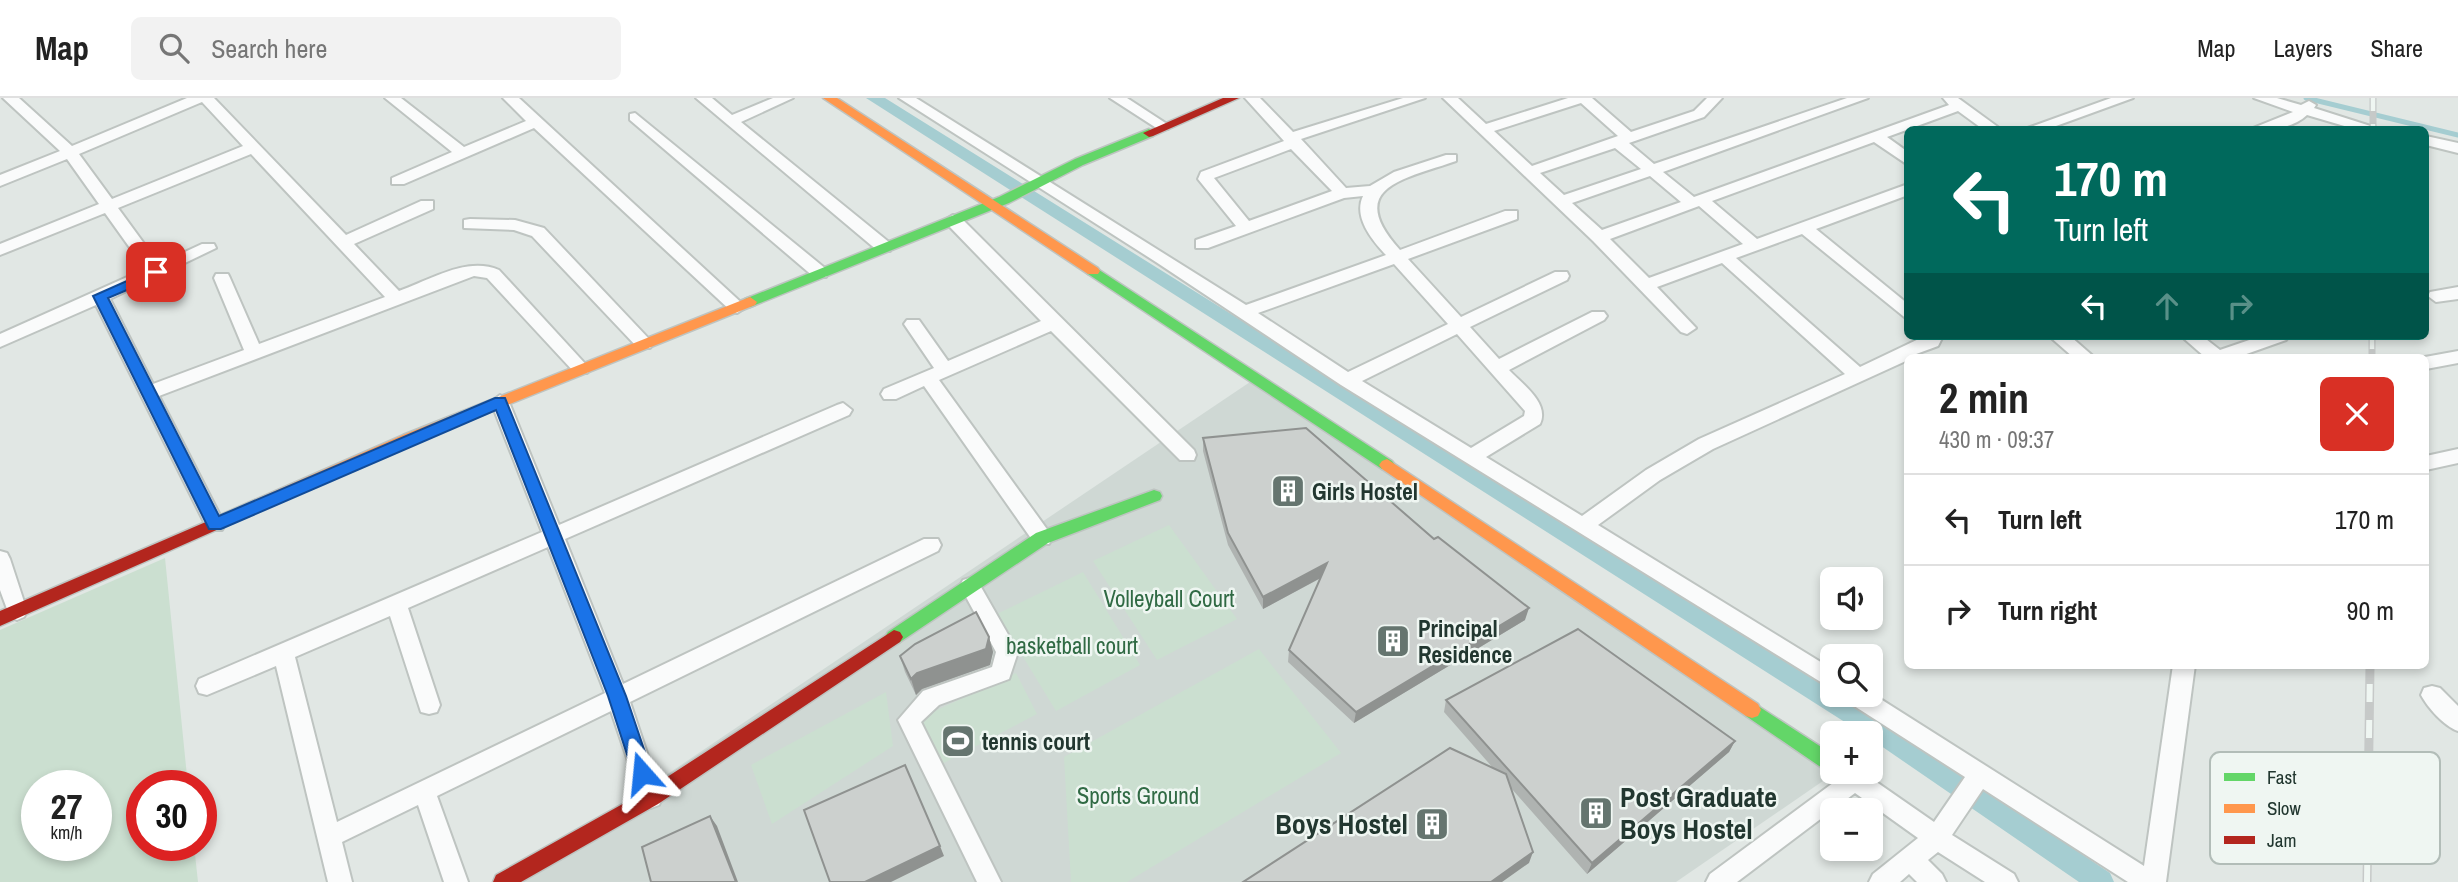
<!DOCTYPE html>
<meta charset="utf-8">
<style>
body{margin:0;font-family:"Archivo Narrow",sans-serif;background:#f2f2f2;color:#222;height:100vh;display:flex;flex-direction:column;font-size:26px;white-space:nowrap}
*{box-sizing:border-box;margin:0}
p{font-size:23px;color:#767676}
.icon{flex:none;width:38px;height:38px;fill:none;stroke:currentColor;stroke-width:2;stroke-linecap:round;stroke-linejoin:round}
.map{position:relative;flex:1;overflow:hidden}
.panel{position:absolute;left:1904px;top:256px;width:525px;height:315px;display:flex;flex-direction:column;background:#fff;border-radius:10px;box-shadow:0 4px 10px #0003}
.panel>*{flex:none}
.guide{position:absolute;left:1904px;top:28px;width:525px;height:214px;border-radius:10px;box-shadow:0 4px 10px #0003;background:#00695c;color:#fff;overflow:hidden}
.fabs{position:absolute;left:1820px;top:469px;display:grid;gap:14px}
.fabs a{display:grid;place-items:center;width:63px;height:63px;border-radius:10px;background:#fff;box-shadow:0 4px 10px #0003;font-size:35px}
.speed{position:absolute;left:21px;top:672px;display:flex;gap:14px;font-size:35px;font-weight:700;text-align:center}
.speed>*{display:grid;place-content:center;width:91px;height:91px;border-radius:50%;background:#fff;box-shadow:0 4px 10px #0003;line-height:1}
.speed small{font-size:18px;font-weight:400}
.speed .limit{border:10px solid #d22;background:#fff;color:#111}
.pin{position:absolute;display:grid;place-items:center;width:60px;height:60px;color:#fff;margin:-30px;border-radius:14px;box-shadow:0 4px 10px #0006}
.me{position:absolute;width:77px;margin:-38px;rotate:342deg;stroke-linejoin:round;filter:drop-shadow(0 0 5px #0008)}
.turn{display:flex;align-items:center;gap:24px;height:147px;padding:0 35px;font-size:32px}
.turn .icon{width:91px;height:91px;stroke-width:2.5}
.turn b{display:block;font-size:49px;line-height:60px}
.lanes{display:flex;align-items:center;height:66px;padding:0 35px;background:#0003;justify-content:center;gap:35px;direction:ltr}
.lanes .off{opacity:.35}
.round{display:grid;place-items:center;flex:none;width:74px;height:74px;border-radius:10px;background:#f2f2f2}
.headline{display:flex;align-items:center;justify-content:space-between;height:119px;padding:0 35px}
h1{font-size:42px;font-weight:700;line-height:52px}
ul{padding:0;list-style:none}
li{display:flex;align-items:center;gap:21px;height:91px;padding:0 35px;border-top:2px solid #e0e0e0}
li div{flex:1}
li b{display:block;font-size:26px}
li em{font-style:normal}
header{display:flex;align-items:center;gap:42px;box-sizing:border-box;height:98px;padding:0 35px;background:#fff;border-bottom:2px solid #e0e0e0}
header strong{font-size:33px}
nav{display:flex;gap:38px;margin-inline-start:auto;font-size:24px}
.search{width:490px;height:63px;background:#f2f2f2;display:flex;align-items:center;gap:18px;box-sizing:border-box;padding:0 24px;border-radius:10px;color:#767676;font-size:26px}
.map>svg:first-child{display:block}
.built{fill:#cfd8d4}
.green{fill:#cbdfd0;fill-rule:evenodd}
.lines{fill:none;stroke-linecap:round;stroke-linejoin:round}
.stream{stroke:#a5cdd1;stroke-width:5}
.canal{fill:#a5cdd1;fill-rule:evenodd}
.street-casing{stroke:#bec4c1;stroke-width:4}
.fast-casing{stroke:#bec4c1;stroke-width:3}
.slow-casing{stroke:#bec4c1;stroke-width:3}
.jam-casing{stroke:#bec4c1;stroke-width:3}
.street{fill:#fafbfb;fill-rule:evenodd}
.fast{fill:#63d668;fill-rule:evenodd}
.slow{fill:#ff974d;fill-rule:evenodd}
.jam{fill:#b3261e;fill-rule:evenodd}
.rail-far1-casing{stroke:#c6c9c8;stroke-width:7}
.rail-casing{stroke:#c6c9c8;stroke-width:9}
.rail-far1{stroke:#eff6f2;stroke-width:4.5;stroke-dasharray:13;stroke-linecap:butt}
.rail{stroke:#eff6f2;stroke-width:6;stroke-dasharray:18;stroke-linecap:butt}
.wall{fill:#afb3b1}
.shaded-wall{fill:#8f9290}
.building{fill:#ccd0ce;stroke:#8f9290;stroke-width:2}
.route{fill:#1a73e8;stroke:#114b97;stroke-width:2}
.labels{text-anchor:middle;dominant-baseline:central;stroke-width:5;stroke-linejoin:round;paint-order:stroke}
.poi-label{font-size:23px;font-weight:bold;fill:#223730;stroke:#eff6f2;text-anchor:start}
.park-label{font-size:23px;fill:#306a44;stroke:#eff6f2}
.near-poi-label{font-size:28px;font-weight:bold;fill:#223730;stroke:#eff6f2;text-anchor:start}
.key{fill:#eff6f2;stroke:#b2bdb8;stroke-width:2}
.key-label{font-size:19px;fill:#223730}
</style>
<header>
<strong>Map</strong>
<div class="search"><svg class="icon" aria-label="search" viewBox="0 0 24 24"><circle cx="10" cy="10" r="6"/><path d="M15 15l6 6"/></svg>Search here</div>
<nav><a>Map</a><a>Layers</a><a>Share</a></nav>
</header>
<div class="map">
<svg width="2458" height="784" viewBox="0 0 2458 784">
<rect width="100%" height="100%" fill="#e1e7e4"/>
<path class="built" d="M1253,282L1836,674L1676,784H507Z"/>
<path class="green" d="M1169,427L1237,521L1157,562L1093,463Z
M165,460L188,688H142V747H194L198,784H0V532ZM37,688H96V747H37Z
M1083,474L1140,567L1056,613L997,516Z
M1259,551L1341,655L1127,784H1071L1064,659Z
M1016,575L1037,616L942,666L920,620Z
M886,594L893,648L772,726L751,667Z"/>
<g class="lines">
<path class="stream" d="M2306,0L2458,37"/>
<path class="canal" d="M866,0H885L1832,591V597H1841L1880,621L2110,775L2114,784H2079L1871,641V635H1862Z"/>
<g class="street-casing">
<path id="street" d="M3,0H19L72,48L187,0H214L346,137L421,103H433V111L354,146L399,193C430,182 467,158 499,172L590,271L587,275H575L487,180L474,178L159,298L225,427L222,432H208L96,207L0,249V236L145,171L105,115L0,157V146L99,106L67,61L0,88V77L60,53ZM202,4L243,48L112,101L79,56ZM251,56L385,199L259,246L230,180L228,176H216L214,180L244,252L153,286L110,201L216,150L214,146H202L159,166L118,110Z
M385,0H401L464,49L526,23L503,0H519L746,209L737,215L731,213L534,30L404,86H392V80L452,54Z
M696,0H712L732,17L773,0H793L741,24L890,145V153H878Z
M899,0H916L1246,207L1386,157C1372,142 1353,119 1363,98L1344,100L1208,150H1196V142L1236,128L1198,81L1201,74L1284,43L1245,0H1260L1293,34L1403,0H1425L1301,41L1346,90L1370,88L1394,74L1446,57H1456V63C1405,81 1343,89 1400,152L1505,113H1517V121L1408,161L1461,219L1555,174H1567L1569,178L1567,182L1470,229L1499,261L1592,214H1604L1607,218L1604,222L1509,272C1522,286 1550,305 1540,326L1486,359L1582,418L1646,372L1699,341L1845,276L1722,165L1657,189L1696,230L1687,236L1681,234L1593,143L1443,0H1458L1486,26L1568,0H1592L1631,34L1694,13L1707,0H1722L1704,19L1629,45L1654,66L1847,0H1868L1663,74L1694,99L1949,7L1943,0H1958L2002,32H1984L1958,13L1887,39L1908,54V67L1874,44L1712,103L1757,141L1908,86V97L1816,131L1908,206V222L1802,136L1736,160L1860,269L1925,238H1943L1938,248L1908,259V262L1713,351L1660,382L1598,427L1832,571V591L1341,287L1156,164ZM1581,5L1618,38L1532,68L1494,33ZM1615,50L1641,71L1564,97L1540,75ZM1291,51L1332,93L1249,123L1214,80ZM1650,78L1681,104L1602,132L1572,105ZM1699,108L1743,146L1649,180L1610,141ZM1394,166L1448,226L1348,274L1258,215ZM1457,236L1525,313L1524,318L1471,350L1362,283Z
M1110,0H1127L1170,28L1168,31H1158Z
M2111,0H2133L2045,32H2022Z
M2254,0H2277L2301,7L2309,3L2316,7L2314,10L2383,32H2358L2307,17C2291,32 2268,32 2248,32L2293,14Z
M635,15L826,171L828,175L826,179H814L630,22V16Z
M2426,38L2458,45V55L2426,47Z
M953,117L959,118L1194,352L1196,357L1194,362H1180L1051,233L939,282L1049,434L1052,440L1049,446H1035L924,288L896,301H884L881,296L884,291L934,270L904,226L907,222H919L948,263L1041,223L947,126L945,122Z
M470,121L515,122L544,130L650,242L653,246L650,250H638L532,138L514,132L464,130V122Z
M2458,189V201L2436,204L2428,198L2430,194Z
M2049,238H2070L2094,259H2073Z
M2181,238H2202L2220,252L2261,238H2289L2286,242L2238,259H2205Z
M2458,253V265L2426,271L2425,259Z
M500,297L509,304L559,427L837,307L843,305L852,312L849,317L565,441L623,586L924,441H938L941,447L938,453L630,604L662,700L659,707L651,710L643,707L611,613L437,698L468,784H444L418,707L342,744L352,784H328L276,568L207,597L199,595L196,588L199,581L542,434L491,304ZM548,449L605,595L337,724L295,559L390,518L421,614L429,616L437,614L440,607L408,510Z
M2458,351V365L2426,372V358Z
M0,453L7,455L10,461L27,513L24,519L17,522L10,519L0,492Z
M970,480L977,482L1018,554L1009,581L939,607L921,624L1001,784H977L898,622L923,593L992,569L996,554L960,488L963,482Z
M2173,567H2195L2166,784H2128L1983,691L1952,737L2014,776L2018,784H1985L1938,754L1928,762L1942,776L1946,784H1917L1909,776L1900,784H1869L1873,776L1918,740L1855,695L1737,784H1706L1710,776L1837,682L1833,674H1862L1934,724L1965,679L1848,604L1845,597L1871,595L2144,768Z
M2432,588L2440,590L2458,608V633C2444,628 2428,610 2421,597L2424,590Z"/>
</g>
<g class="fast-casing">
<path id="fast" d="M1149,31L1155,35L1153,38L1083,67L1009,105L755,207L750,209L743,204L745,201L999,99L1075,61Z
M1093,168L1392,363L1395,367L1392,371H1382L1088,176L1086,173Z
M1154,392L1160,394L1162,398L1160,402L1048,445L900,544L894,546L888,544L885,539L888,534L1036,435Z
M1752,604L1832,656L1833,674L1825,672L1746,618L1743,612L1746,606Z"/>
</g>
<g class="slow-casing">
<path id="slow" d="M823,0H837L1098,170L1100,173L1098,176H1088Z
M750,199L757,204L755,207L413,345L221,430H209L207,426L209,422L403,337Z
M1387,361L1758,606L1761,612L1758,618L1752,620L1746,618L1382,371L1379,367L1382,363Z"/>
</g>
<g class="jam-casing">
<path id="jam" d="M1223,0H1239L1153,38L1149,39L1143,35Z
M215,420L221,422L223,426L221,430L0,528V513Z
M894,532L900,534L903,539L900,544L658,706L521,784H493L496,777L644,694Z"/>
</g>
<use href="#street" class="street"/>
<use href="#fast" class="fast"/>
<use href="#slow" class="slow"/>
<use href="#jam" class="jam"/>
<g class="rail-far1-casing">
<path id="rail-far1" d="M2373,0V32
M2372,238V259"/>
</g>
<g class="rail-casing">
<path id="rail" d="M2367,784L2370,567"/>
</g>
<use href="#rail-far1" class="rail-far1"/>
<use href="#rail" class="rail"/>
</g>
<path class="wall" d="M1203,340L1434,441L1525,522L1354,625L1288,564L1289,552L1321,480L1263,511L1228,447L1203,353Z
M989,539L993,554L990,567L922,591L916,597L905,574L900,558Z
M1446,602L1735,643L1729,654L1587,776L1511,690L1529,765L1493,670L1444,614Z"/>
<path class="shaded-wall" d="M1327,465L1326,477L1263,511V499Z
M1529,510L1525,522L1354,625L1356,614Z
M989,539L993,554L990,567L922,591L916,597L911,581L917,575Z
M1735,643L1729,654L1587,776L1592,765Z
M710,718L717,728L738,784H736Z
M940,748L944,758L891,784H865Z
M1533,754L1529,765L1502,784H1491Z"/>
<path class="building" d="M1306,330L1434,441L1438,439L1529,510L1356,614L1289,552L1327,465L1263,499L1228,435L1203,340Z
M976,514L989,539L986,551L917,575L911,581L900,558L915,546Z
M1578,531L1735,643L1592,765L1446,602Z
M1450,650L1506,676L1533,754L1491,784H1243Z
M905,667L940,748L865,784H830L804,712Z
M710,718L736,784H651L642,749Z"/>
<path class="route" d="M156,170L160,171V178L108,200L219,418L495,300H505L626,598L652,675L649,681L642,683L636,681L633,675L608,598L496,312L221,431H209L93,198Z"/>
<defs>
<g id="building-square" transform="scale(1.75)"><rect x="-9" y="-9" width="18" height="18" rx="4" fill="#65756f" stroke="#eff6f2"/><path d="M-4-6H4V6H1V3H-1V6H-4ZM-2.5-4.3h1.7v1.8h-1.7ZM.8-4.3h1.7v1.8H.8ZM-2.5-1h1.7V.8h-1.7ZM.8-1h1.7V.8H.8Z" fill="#fff"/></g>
<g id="stadium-square" transform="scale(1.75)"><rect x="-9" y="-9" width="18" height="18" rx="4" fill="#65756f" stroke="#eff6f2"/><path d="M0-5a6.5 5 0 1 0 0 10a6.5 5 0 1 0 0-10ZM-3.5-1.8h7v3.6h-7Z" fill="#fff"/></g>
</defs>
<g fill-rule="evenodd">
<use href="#building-square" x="1288" y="393"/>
<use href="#building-square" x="1393" y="543"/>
<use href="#stadium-square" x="958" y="643"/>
<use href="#building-square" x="1596" y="715"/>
<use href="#building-square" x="1432" y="726"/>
</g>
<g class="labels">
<g class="poi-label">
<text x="1312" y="393">Girls Hostel</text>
<text x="1418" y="530">Principal<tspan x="1418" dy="26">Residence</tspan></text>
<text x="982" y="643">tennis court</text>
</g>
<g class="park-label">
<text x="1169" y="500">Volleyball Court</text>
<text x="1072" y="547">basketball court</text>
<text x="1138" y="697">Sports Ground</text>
</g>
<g class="near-poi-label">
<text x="1620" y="699">Post Graduate<tspan x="1620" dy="32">Boys Hostel</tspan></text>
<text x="1408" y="726" text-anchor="end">Boys Hostel</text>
</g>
</g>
<rect x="2210" y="654" width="230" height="112" rx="10" class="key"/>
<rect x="2224" y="675" width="31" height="8" fill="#63d668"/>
<rect x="2224" y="706" width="31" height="9" fill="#ff974d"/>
<rect x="2224" y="738" width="31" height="8" fill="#b3261e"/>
<g class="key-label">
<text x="2267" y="686">Fast</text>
<text x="2267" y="717">Slow</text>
<text x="2267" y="749">Jam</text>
</g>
</svg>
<div class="fabs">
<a><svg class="icon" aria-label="sound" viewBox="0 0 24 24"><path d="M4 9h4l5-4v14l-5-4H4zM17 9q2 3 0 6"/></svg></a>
<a><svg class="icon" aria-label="search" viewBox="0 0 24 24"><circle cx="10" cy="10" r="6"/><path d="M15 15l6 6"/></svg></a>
<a>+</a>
<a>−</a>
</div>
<div class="speed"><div>27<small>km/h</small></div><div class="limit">30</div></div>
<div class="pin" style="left:156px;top:174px;background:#d93025"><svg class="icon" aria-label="arrive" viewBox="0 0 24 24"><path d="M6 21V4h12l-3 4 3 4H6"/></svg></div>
<svg class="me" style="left:642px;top:675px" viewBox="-20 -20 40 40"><path d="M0-17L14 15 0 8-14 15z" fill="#1a73e8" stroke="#fff" stroke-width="4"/></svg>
<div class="guide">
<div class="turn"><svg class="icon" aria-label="left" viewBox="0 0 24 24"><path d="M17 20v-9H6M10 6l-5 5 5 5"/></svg><div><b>170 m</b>Turn left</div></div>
<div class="lanes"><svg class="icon" aria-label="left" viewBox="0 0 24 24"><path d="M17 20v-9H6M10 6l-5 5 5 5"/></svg><svg class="icon off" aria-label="ahead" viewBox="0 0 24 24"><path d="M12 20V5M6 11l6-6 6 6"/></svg><svg class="icon off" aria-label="right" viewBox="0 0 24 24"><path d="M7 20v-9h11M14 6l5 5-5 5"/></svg></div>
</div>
<section class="panel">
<div class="headline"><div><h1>2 min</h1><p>430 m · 09:37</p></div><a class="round" style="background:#d93025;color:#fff"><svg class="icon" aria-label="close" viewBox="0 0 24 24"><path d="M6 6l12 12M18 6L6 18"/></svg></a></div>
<ul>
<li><svg class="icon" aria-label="left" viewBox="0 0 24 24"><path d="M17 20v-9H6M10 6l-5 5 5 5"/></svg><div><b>Turn left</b></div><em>170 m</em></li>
<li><svg class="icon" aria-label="right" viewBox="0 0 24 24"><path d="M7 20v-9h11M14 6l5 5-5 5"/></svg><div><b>Turn right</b></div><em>90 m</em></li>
</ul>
</section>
</div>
